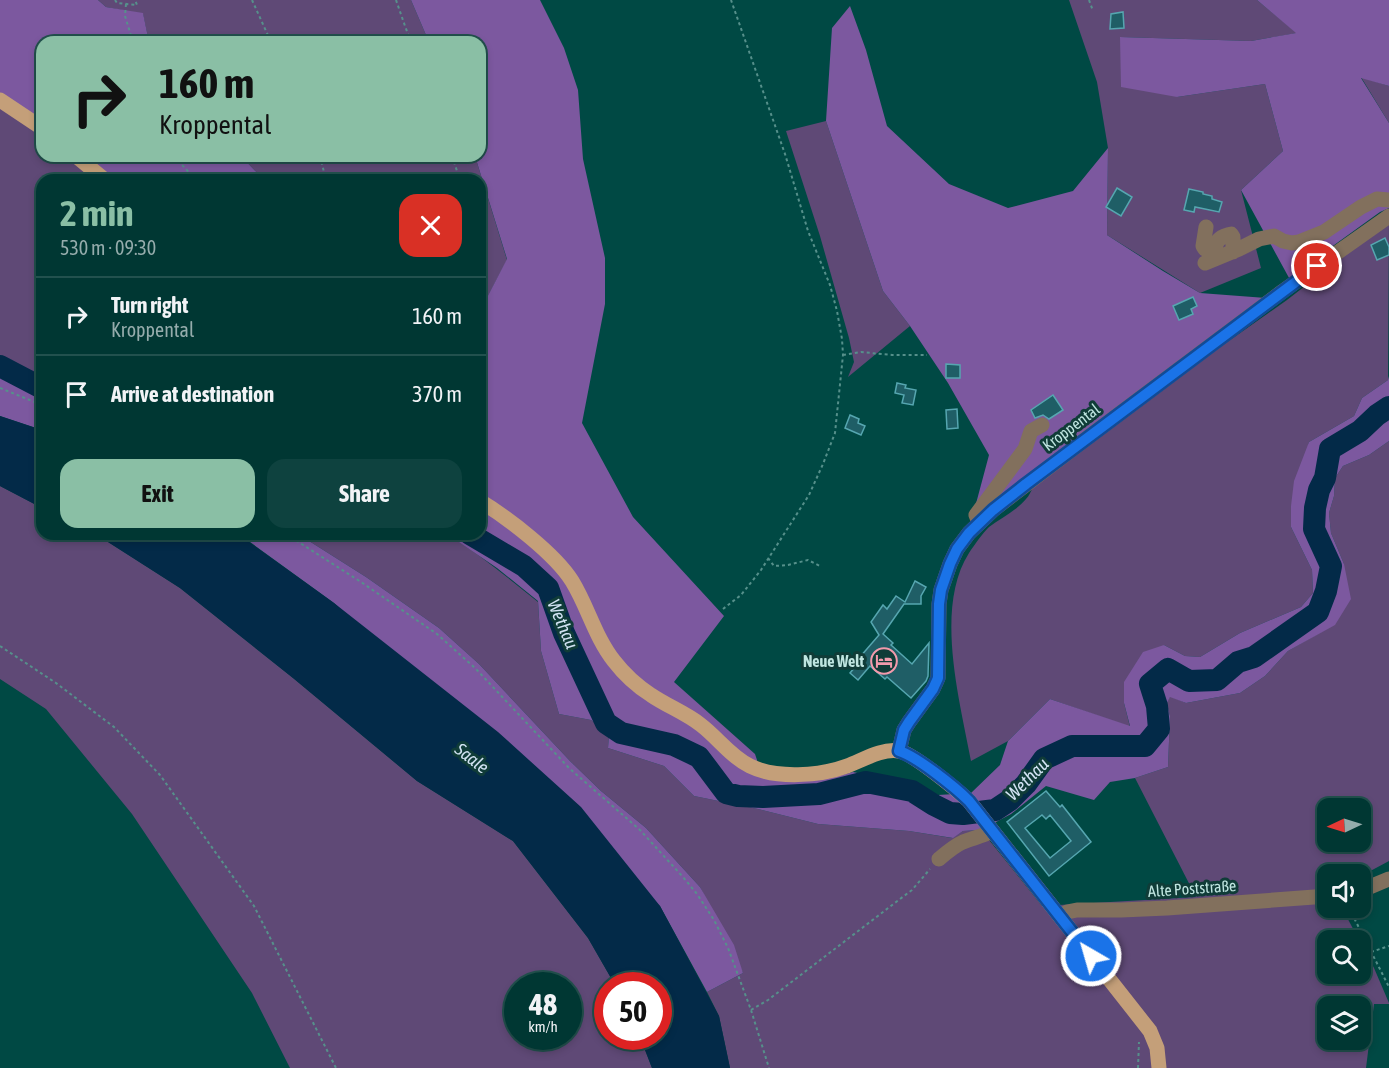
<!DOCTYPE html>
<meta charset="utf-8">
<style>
body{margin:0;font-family:"Asap Condensed",sans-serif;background:#0e423f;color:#f1f3f6;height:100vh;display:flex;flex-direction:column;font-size:22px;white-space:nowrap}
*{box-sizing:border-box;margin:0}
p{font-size:20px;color:#95acac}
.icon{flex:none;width:33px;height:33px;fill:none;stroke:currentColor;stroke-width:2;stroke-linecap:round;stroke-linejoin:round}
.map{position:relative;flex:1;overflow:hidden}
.details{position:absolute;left:36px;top:174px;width:450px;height:366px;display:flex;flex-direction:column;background:#003733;border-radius:18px;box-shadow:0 3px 9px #0003,0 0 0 2px #22514e}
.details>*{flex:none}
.hud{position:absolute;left:36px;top:36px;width:450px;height:126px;border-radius:18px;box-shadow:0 3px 9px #0003,0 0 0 2px #22514e;background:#8abfa5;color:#111;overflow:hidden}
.needle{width:39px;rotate:266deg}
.controls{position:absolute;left:1317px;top:798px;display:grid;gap:12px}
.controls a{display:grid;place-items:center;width:54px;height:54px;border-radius:12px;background:#003733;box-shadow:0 3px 9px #0003,0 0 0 2px #22514e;font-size:30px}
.speed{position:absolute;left:504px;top:972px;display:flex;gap:12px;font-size:30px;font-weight:700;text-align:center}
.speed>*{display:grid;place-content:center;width:78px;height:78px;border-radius:50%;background:#003733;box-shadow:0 3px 9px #0003,0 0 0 2px #22514e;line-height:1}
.speed small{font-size:15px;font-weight:400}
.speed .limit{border:9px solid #d22;background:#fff;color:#111}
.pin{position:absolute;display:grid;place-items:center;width:51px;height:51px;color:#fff;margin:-26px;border:3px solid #fff;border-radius:50%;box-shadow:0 2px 6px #0007}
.me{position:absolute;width:66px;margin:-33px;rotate:322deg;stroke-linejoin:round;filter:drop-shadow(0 0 4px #0008)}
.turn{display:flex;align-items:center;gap:21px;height:126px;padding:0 24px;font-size:27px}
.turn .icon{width:78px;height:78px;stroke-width:2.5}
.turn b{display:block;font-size:42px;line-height:51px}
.round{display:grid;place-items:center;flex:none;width:63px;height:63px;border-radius:18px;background:#0e423f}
.headline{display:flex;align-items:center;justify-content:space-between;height:102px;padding:0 24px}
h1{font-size:36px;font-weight:700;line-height:45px;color:#8abfa5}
.action{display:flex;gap:12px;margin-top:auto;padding:12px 24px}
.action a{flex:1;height:69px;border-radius:18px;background:#8abfa5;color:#111;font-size:24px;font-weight:700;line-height:69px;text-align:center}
.action a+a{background:#0e423f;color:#f1f3f6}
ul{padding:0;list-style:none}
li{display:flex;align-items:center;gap:18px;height:78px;padding:0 24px;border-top:2px solid #22514e}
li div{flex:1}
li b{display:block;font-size:22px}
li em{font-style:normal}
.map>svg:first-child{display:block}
.green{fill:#5f4976;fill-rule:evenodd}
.forest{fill:#7c589f}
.water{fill:#032a48}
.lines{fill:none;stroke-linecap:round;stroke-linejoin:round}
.river{stroke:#032a48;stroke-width:22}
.building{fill:#1f5e66;stroke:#56a6b0;stroke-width:1.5;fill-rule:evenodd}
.path{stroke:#56908b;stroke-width:2;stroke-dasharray:3 3;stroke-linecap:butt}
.minor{stroke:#82705d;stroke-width:15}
.major{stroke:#c49f79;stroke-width:15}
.route-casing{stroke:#114b97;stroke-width:15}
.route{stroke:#1a73e8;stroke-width:10}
.labels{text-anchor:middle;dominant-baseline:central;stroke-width:6;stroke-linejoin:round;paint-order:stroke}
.street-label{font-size:16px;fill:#bfe5e0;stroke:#103c38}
.poi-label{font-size:16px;font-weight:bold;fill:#bfe5e0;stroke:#103c38;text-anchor:end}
.water-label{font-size:18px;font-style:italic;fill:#d2e3f3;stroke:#103c38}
</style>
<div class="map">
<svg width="1389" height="1068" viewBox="0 0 1389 1068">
<rect width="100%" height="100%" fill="#004944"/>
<path class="green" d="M98,0H411L429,42H149L143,14L106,7Z
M1069,0H1257L1297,33L1251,41L1120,37L1177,97L1265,84L1283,151L1241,190L1261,268L1200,293L1107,235L1108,148L1097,82Z
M1361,77L1389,86V123Z
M0,105L42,132V156H78L108,180H42V378L38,377L10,359L0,355Z
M826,121L883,291L910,326L848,377L854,362L849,338L820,236L786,131Z
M241,156H475L507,260L480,311V180H264Z
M1389,223L1388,380L1362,398L1354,416L1309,442L1291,527L1312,570L1313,593L1301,607L1240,633L1200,657L1185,656L1164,645L1124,703L1130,727L1050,699L1008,741L971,761C960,701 934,608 969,553C975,544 982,534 989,527C1001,518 1016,511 1026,499C1029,496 1031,491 1033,487L1168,384L1287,300L1363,241Z
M1389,441V861L1361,876L1360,874H1328V908H1342L1359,940H1328V974H1360L1361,943L1374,968L1389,1003V1004H1374L1366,1068H730L719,1016L707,992L743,973L700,887L646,828L601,791L570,761L479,664L439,628L366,577L298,534H447C479,554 508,578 538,602L541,651L559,714L591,720L609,735L608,748L664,766L694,796L758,809L818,824L909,831L952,838L963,831L981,830L1042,906L1196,897L1135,778L1168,767L1170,716L1167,703L1170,696L1186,703L1240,693L1265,676L1288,651L1335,624L1344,564L1331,533L1329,513L1334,496L1335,478L1343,466L1369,455ZM1328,808H1360V842H1328ZM1328,1006H1360V1040H1328Z
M0,486L42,508V534H92L108,542L180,588L293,678L417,781L513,841L588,938L615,985L608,986V1036L640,1037L652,1068H290L252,993L132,814L46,709L0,679ZM518,986H568V1036H518Z"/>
<path class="forest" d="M0,0H98L106,7L143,13L149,42H42V132L0,105Z
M411,0H540L564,48L578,90L583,159L605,258V304L582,423L633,517L724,616L674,682L755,754L762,775L834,777L853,772L903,783L938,795L971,793L1000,765L1008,741L1050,699L1130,726L1124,703V682L1143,652L1164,645L1185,656L1200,657L1240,633L1301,607L1313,593L1312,570L1291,527V506L1294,481L1309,442L1354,416L1362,398L1388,380L1389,376V441L1369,455L1343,466L1335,478L1334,496L1329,513L1331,533L1344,564L1351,599L1335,625L1288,651L1265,676L1240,693L1186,703L1170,697L1167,703L1170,716L1168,767L1135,778L1110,782L1094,800L1046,786L1011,814L981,830L963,831L953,838L909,831L818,824L758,809L694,796L664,766L608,748L609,735L591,720L559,714L541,651L538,601L497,568L447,534H480V311L507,259L475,156H480V42H429Z
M1257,0H1389V86L1361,78L1389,123V208L1380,212L1330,248L1294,287L1241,190L1283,151L1265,84L1177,97L1121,87L1120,37L1251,41L1296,33Z
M850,6L866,50L887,126L949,184L1008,208L1073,191L1108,148L1107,235L1163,271L1200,293L1266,298L970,526L989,455L948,383L910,326L883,291L826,121L832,28Z
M78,156H185L186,158L241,156L264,180H108Z
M0,355L10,359L38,377L42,378V430L0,416Z
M239,534H298L366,577L439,628L479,664L570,761L601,791L646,828L700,887L734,945L743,973L707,992L660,906L334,603Z"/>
<path class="water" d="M0,416L42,430V508L0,486Z
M92,534H238L334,603L498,732L581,807L660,906L719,1016L730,1068H652L640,1037L658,1036V986L615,985L588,938L513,841L417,781L293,678L180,588L108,542Z"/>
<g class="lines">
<path class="river" d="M0,366L42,388
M470,534L524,566L548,588L564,633L606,723L621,733L674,745L699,757L726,793L738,796L763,797L819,794L866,782L912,791L934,805L950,813L963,814L995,810L1010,800L1026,784L1044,759L1072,746H1145L1159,729L1157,706L1150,684L1168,669L1189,681L1217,680L1238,662L1254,657L1318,612L1326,591L1331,566L1314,529L1315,508L1319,490L1325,478L1330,449L1360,431L1377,415L1389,407"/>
</g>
<path class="building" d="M1123,12L1124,28L1110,29L1111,14Z
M1117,188L1132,197L1121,216L1106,207Z
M1189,189L1203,192V194L1212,196V199L1222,202L1219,212L1195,207L1194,212L1184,210Z
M1385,238L1389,247V255L1377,260L1371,245Z
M1193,297L1197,306L1191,309L1193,314L1179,320L1173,306Z
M946,364L960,365V378H946Z
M897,383L906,385L905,388L916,390L913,405L902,403L904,395L895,393Z
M1053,395L1063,410L1049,419L1043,415L1035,418L1031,410Z
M957,409L958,428L947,429L946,410Z
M850,415L859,419L858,423L865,426L861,435L845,428Z
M915,581L926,587L921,596V604H904L883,634L893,643L891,645L912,664L929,643L928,676L926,681L911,698L887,677L885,679L870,666L858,680L850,673L862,659L860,657L879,635L871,622L883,605L887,609L896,596L905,602Z
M1046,791L1060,807L1062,805L1091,842L1049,876L1007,822ZM1042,815L1046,819L1050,815L1071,841L1050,858L1025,828Z"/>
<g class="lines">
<path class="path" d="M115,0L117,3L137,5L135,0
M252,0L271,42
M396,0L405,26L411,42
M1089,0L1093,11
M126,4L125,16L133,42
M174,156L196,180
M320,156L326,180
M452,156L460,180
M480,224L485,234L481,250L482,268L480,279
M843,355L861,352L892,355H927
M0,388L42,405
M286,534L361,582L437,634L476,669L569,768L640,830L683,877L697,894L714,920L728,948L751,1010L769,1068
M768,558L774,566L788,565L808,560L820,566
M723,609L741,595L761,570L809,495L823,464L835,433L843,355L842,339L837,311L830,285L808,231L785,154L731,0
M0,646L56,683L114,727L160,775L254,906L336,1068
M1349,908L1389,987
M1371,952L1389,946
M751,1010L768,1000L900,899L912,890L930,869
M1138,1068L1139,1042"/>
<path class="minor" d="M1206,227L1203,246L1205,249L1217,243C1219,237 1225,236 1231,234L1233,237V252
M1205,263L1239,249L1259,239L1274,236L1283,241L1292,243L1299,242L1324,232L1361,207L1377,199L1389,200
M978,520L976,515L1025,449L1031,431L1042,425
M899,751L904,730L909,722L933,689L938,678L939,604L941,590L950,564L957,549L969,533L993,510L1087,438L1283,291L1389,216
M939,859C946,853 954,846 963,842C973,838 983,836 992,831
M1360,891L1389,879
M1060,917L1067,912L1077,910H1121L1167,908L1328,896"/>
<path class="major" d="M0,100L42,128
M76,156L105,180
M480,501C508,518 555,554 572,581C588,607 595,637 614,661C624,674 637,686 651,695C667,706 686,713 701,725C718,738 730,756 750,766C776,779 820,776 847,766C863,760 882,748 899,751C914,754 957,790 969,801L1150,1031L1157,1048L1159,1068"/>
</g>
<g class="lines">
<g class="route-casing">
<path id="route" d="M1091,956L969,801C955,787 916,756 899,751L904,730L909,722L933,689L938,678L939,604L941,590L950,564L957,549L969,533L993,510L1026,484L1317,266"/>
</g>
<use href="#route" class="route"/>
</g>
<defs>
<g id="hotel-ring" transform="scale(1.35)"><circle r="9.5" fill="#103c38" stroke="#f39aac" stroke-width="1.5"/><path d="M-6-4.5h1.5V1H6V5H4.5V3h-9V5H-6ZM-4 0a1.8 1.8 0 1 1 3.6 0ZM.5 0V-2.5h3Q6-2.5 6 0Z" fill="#f39aac"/></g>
</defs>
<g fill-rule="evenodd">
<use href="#hotel-ring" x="884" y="661"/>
</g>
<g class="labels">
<g class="street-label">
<text transform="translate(1071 427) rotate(-37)">Kroppental</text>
<text transform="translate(1192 888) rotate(-4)">Alte Poststraße</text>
</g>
<g class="poi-label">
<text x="864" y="661">Neue Welt</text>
</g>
<g class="water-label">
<text transform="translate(563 624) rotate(67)">Wethau</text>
<text transform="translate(472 758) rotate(38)">Saale</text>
<text transform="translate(1027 779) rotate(-45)">Wethau</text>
</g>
</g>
</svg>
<div class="controls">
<a><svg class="needle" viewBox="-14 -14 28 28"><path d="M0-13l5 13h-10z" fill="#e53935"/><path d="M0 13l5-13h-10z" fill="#95acac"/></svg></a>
<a><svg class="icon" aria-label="sound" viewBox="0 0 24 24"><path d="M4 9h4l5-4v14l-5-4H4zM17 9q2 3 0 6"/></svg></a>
<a><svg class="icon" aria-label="search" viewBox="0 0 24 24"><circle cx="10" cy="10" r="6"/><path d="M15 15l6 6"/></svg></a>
<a><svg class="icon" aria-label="layers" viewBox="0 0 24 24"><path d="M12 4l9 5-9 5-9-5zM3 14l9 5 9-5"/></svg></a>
</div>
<div class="speed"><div>48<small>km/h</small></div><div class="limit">50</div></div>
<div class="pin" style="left:1317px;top:266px;background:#d93025"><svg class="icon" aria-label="arrive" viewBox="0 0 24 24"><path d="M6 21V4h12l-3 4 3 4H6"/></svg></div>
<svg class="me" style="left:1091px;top:956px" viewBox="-20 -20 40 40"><circle r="17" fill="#1a73e8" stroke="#fff" stroke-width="3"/><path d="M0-11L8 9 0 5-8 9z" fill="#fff"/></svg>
<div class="hud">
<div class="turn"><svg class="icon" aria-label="right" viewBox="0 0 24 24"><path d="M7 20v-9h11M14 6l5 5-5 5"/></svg><div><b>160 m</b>Kroppental</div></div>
</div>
<section class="details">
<div class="headline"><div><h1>2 min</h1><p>530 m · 09:30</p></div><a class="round" style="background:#d93025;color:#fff"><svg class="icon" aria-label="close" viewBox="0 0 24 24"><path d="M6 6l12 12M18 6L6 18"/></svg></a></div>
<ul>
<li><svg class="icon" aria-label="right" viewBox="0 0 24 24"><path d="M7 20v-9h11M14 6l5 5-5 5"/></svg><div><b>Turn right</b><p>Kroppental</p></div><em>160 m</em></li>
<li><svg class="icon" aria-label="arrive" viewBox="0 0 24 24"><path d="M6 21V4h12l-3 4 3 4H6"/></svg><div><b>Arrive at destination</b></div><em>370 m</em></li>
</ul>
<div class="action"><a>Exit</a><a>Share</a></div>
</section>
</div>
